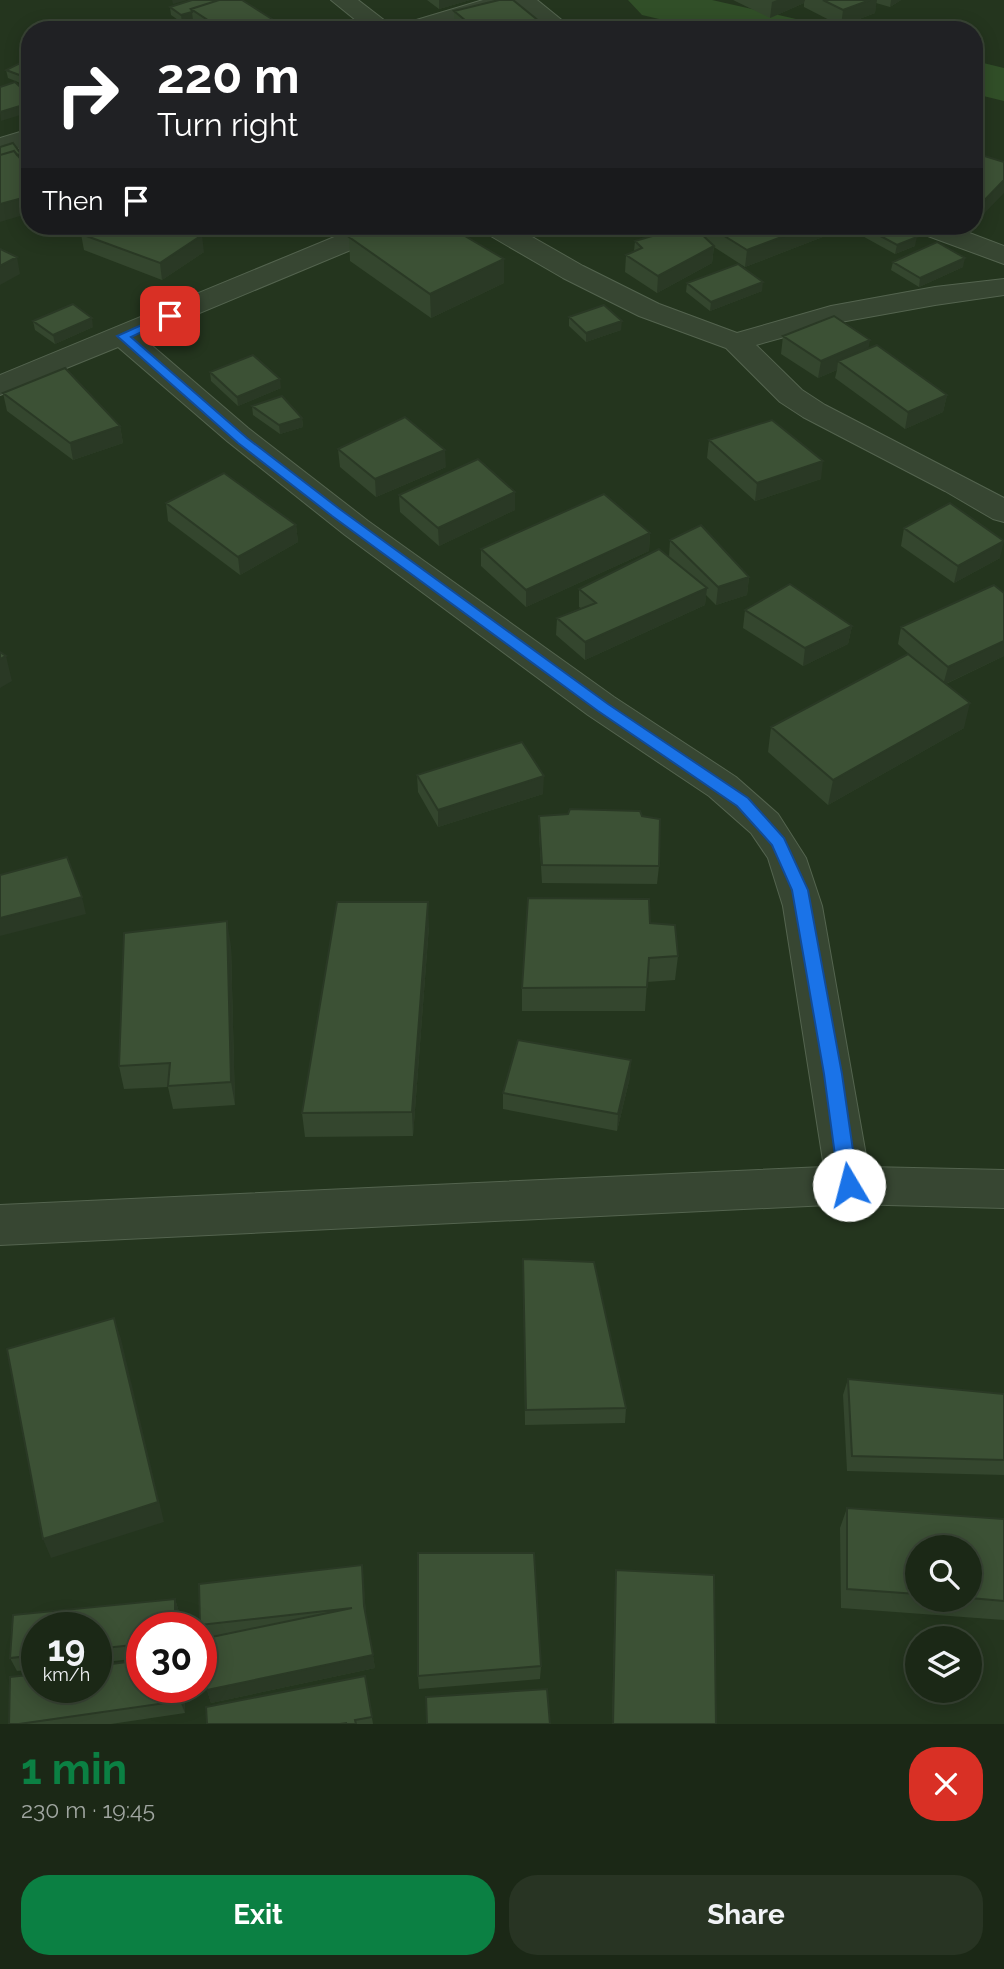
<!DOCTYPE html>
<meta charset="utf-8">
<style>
body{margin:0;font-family:Raleway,sans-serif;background:#283423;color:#f1f3f6;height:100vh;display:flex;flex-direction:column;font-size:26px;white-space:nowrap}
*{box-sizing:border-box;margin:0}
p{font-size:23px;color:#a0a6a1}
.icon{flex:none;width:38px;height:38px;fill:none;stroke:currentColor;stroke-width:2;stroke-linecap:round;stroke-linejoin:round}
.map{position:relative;height:1724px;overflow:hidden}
.drawer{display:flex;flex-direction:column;background:#1b2816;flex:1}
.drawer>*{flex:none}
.guide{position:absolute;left:21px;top:21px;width:962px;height:214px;border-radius:28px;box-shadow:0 4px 18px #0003,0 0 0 2px #394435;background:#202124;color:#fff;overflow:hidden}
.buttons{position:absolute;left:905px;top:1535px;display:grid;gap:14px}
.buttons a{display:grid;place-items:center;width:77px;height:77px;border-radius:50%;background:#1b2816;box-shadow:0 4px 18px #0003,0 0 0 2px #394435;font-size:35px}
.speed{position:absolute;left:21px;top:1612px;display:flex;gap:14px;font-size:35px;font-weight:700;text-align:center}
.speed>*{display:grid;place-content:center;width:91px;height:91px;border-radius:50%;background:#1b2816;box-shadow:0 4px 18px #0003,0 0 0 2px #394435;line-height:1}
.speed small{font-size:18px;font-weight:400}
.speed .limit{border:10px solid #d22;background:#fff;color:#111}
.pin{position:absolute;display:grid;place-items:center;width:60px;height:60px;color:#fff;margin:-30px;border-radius:14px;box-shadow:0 4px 10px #0006}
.me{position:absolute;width:77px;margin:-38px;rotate:352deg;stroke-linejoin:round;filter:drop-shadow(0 0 5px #0008)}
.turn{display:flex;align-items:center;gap:24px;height:147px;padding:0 21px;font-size:32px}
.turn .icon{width:91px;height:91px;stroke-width:2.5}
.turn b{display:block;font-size:49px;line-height:60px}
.then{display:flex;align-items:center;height:66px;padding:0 21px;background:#0003;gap:14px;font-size:26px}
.round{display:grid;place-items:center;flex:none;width:74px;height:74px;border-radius:28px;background:#283423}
.head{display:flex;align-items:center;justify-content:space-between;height:119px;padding:0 21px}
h1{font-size:42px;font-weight:700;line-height:52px;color:#0b8043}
.action{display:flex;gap:14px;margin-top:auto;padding:14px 21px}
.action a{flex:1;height:80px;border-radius:28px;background:#0b8043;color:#fff;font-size:28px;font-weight:700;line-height:80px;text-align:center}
.action a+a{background:#283423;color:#f1f3f6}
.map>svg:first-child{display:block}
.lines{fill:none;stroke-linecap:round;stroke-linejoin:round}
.river{fill:#314f28;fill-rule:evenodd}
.street-casing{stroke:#54644f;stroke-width:2}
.street{fill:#374632;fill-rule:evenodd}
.wall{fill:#34462e;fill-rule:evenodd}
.shaded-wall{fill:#2a3925}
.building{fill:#3c5135;stroke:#2a3925;stroke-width:2}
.route{fill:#1a73e8;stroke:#114b97;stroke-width:2}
</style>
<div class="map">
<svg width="1004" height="1724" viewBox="0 0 1004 1724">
<rect width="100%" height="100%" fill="#24351e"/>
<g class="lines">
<path class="river" d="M628,0H712L796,19L803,30H706L642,15Z
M975,61L1004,68V101L975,94Z"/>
<g class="street-casing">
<path id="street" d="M331,0H358L393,27L483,0H537L574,30H547L514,5L430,30H368Z
M30,129V145L0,154V138Z
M361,226H398L394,232L142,337L248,428L368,521L614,697L736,777L778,814L806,858L822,906L868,1167L1004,1170V1208L849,1204L0,1245V1205L824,1167L783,906L768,858L751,833L709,796L588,715L345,535L227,441L118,347L0,395V375Z
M480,226H513L583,266L659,304L737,333L831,306L935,287L1004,279V295L935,305L835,323L756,345L802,390L825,405L1004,498V522L993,519L945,491L803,417L780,402L726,348L639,316L563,278L484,232Z
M913,226H951L1004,246V264L917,232Z"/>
</g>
<use href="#street" class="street"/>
</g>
<path class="wall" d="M427,0H470L439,9Z
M733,0H901L890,7L876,3L875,13L841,26L804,7V3L770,18Z
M170,7L275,21V30H158L181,22L171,15Z
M454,11L550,30H458L454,27Z
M30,58V87L8,78L6,70Z
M686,226H834L833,233L745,267L714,247L712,263L657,293L625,272L626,255L634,251L635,241Z
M859,226H895L915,246L895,254L857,233Z
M81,234L204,252L162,280L84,250Z
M349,237L504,283L431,318L350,261Z
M893,262L963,267L919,287L891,270Z
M687,283L762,291L710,311L686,292Z
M569,317L621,330L586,342L569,326Z
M33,321L93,327L55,344L35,330Z
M783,336L868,348L947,395L943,412L905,429L835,378L837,370L818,378L781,354Z
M210,372L281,388L238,406L211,381Z
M3,393L120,426L123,443L73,460L7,411Z
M252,406L302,418L303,427L280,434L253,415Z
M709,440L821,479L755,501L707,458Z
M338,449L446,467L376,497L340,467Z
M515,492V510L439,546L400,512L399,495Z
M166,503L296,525L298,542L240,575L168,521Z
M904,528L1000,558L954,583L901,546Z
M650,533L649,551L526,607L481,566V549Z
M670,540L749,577L747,595L716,605L706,595L705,605L585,660L556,635L557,618L581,608L579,607V589L669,557Z
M1004,593V656L946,684L964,728L828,805L768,752L771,727L918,662L898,644L901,627Z
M745,610L852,626L848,644L803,666L743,628Z
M417,775L543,794L438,827L418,792Z
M568,814L642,816L659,866L657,884L542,883L539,834V816Z
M650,923L678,956L675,980L647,982L645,1011H522V988Z
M429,926L413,1136L305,1137L302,1113Z
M231,946L235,1105L173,1109L168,1087L124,1089L119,1066Z
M630,1077L617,1131L503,1109V1093Z
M523,1259L626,1408L625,1423L525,1425Z
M848,1379L1004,1394V1475L847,1471L843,1395Z
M847,1508L1004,1519V1620L841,1608L840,1528ZM917,1547H970V1600H917Z
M362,1565L366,1615L375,1668L211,1703L207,1690L214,1637L204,1638L200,1625Z
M616,1570L716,1724H612L615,1584Z
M175,1599L179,1612V1628H142V1658L96,1663V1628H37V1669L17,1671L10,1658L13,1615Z
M541,1666L540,1679L419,1689L418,1676Z
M365,1676L373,1724H207Z
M184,1687L185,1713L111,1724H9Z"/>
<path class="shaded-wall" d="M172,0H188L173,4Z
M439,0H470L439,9Z
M777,0H805L804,3L770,18L772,2Z
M870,0H877L875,13L841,26L843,10Z
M891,0H901L890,7Z
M192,12L193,20L182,23L181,15Z
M275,21V30H248Z
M30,103V112L1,121L0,112Z
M1004,180V193L975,223V210Z
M30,196V213L0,222V204Z
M811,226H834L833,233L745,267L747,250Z
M202,235L204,252L162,280L160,263Z
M917,237L915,246L895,254L897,245Z
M714,246L712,263L657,293L658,276Z
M17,257L20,274L0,285V266Z
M965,258L963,267L919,287L920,278Z
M504,259V283L431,318L430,294Z
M763,282L762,291L710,311L711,302Z
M92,318L93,327L55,344L53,335Z
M622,321L621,330L586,342V333Z
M870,340L867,357L838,361L837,370L818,378L821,361Z
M280,379L281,388L238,406L237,397Z
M947,395L943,412L905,429L908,412Z
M302,418L303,427L280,434L279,425Z
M120,426L123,443L73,460L70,443Z
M445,450L446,467L376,497L375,479Z
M823,461L821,479L755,501L757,483Z
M515,492V510L439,546L438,528Z
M296,525L298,542L240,575L238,557Z
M650,533L649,551L526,607V590Z
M1004,541L1000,558L954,583L958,566Z
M749,577L747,595L716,605L718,587Z
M707,588L705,605L585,660V642Z
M852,626L848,644L803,666L805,648Z
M1004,641V656L943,685L948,667Z
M6,656L12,681L0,688V659Z
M970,703L964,728L828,805L833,780Z
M544,776L543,794L438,827V810Z
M82,897L86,914L0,936V918Z
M428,902L429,926L413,1136L412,1112Z
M227,921L231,946L235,1105L231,1082Z
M631,1060L630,1077L617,1131L618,1114Z
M114,1318L121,1339L164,1522L51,1558L43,1539Z
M362,1565L364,1579L366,1619L364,1606Z
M175,1599L179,1612V1628H175Z
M373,1655L375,1668L211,1703L207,1690Z
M180,1687H184L185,1713L180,1701Z"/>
<path class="building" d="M192,0H219L191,9L192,12L181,15L170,7Z
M219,0H242L275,21L248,30H223L191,9Z
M499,0H513L550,30H477L454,11Z
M823,0H870L843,10Z
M188,19L205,30H158Z
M697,20L724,30H681Z
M110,23L119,30H87Z
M30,58V79L6,70Z
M15,82L30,96V103L0,112V87Z
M13,143L21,154L17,155L14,151L0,155V147Z
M14,151L30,170V196L0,204V155Z
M975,153L1004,162V180L975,210Z
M96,226H183L202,235L160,263L81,234Z
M374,226H448L504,259L430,294L349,237Z
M686,226H693L714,246L658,276L626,255L642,248L635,241Z
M716,226H811L747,250L710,227Z
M862,226H895L917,237L897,245Z
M937,242L965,258L920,278L893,262Z
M0,249L17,257L0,266Z
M738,264L763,282L711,302L687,283Z
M73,304L92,318L53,335L33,321Z
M604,305L622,321L586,333L569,317Z
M834,316L870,340L821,361L783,336Z
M877,345L947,395L908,412L838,361Z
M253,355L280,379L237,397L210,372Z
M65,368L120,426L70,443L3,393Z
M282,396L302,418L279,425L252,406Z
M405,417L445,450L375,479L338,449Z
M772,420L823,461L757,483L709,440Z
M478,459L515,492L438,528L399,495Z
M224,473L296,525L238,557L166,503Z
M604,494L650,533L526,590L481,549Z
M950,503L1004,541L958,566L904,528Z
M701,525L749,577L718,587L670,540Z
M659,549L707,588L585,642L557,618L596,603L579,589Z
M790,584L852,626L805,648L745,610Z
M994,585L1004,593V641L948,667L901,627Z
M0,652L6,656L0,659Z
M908,654L970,703L833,780L771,727Z
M522,742L544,776L438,810L417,775Z
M570,809L640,811L642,816L660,819L659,866L542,865L539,816L568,814Z
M67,857L82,897L0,918V875Z
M528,898L649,899L650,923L675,925L678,956L649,958L647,987L522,988Z
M337,902H428L412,1112L302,1113Z
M227,921L231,1082L168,1086L170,1063L119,1066L124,933Z
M518,1040L631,1060L618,1114L503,1093Z
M523,1259L594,1262L626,1408L526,1410Z
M114,1318L158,1502L43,1539L7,1349Z
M848,1379L1004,1394V1460L852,1456Z
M847,1508L1004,1519V1601L970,1598V1547H917V1594L847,1589Z
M418,1553H534L541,1666L418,1676Z
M362,1565L364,1606L373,1655L207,1690L202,1639L352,1608L200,1625L199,1584Z
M616,1570L714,1575L716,1724H613Z
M175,1599V1628H142V1644L96,1649V1628H37V1655L10,1658L13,1615Z
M142,1660V1687H180V1701L19,1724H9L10,1677L37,1674V1687H96V1666Z
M365,1676L372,1717L355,1720L356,1724H343L347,1723L340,1724H207L206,1707Z
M547,1689L550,1724H427L426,1697Z"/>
<path class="route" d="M166,314L176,316L131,337L247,438L341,510L608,704L748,798L784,838L808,890L842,1074L858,1185L855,1190L849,1192L842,1190L839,1185L824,1074L792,890L772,845L737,806L598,711L332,516L238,443L117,336Z"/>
</svg>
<div class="buttons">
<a><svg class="icon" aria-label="search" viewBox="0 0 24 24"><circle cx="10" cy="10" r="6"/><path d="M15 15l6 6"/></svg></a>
<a><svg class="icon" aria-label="layers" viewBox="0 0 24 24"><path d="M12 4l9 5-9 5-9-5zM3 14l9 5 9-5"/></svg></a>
</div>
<div class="speed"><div>19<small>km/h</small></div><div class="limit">30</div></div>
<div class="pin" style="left:170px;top:316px;background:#d93025"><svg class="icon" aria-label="arrive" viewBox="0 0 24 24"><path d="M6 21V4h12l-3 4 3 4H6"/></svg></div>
<svg class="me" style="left:849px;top:1185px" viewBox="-20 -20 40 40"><circle r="19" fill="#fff"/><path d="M0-13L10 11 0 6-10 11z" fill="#1a73e8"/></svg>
<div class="guide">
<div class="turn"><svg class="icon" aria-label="right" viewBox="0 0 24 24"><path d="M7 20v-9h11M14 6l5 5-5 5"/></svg><div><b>220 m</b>Turn right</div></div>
<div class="then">Then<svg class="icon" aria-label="arrive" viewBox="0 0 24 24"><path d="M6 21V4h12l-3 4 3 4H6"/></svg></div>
</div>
</div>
<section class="drawer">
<div class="head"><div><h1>1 min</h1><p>230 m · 19:45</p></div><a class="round" style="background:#d93025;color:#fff"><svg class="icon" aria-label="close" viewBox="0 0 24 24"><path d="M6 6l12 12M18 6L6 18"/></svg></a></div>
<div class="action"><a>Exit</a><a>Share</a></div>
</section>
